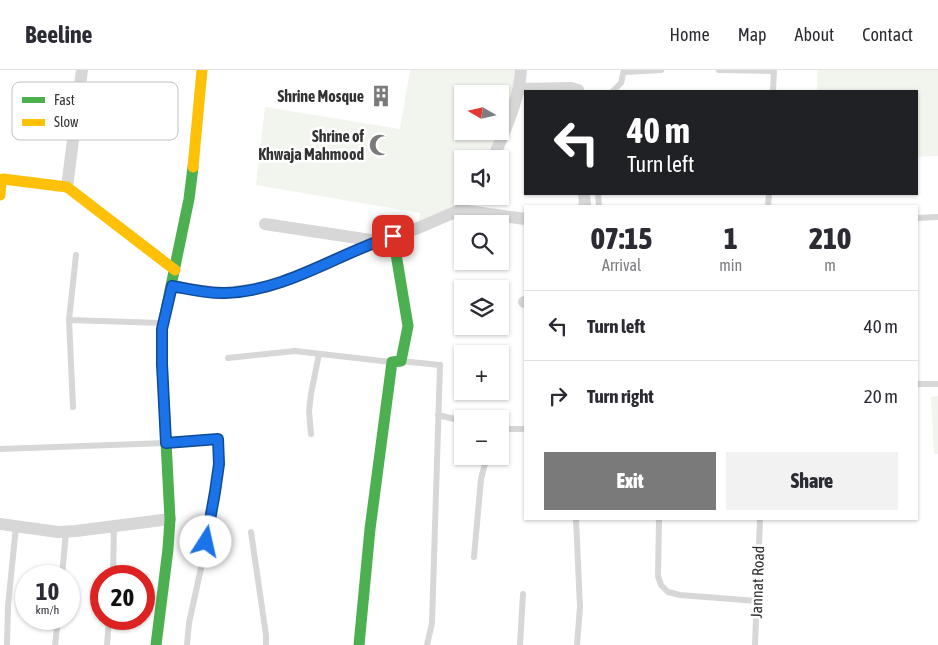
<!DOCTYPE html>
<meta charset="utf-8">
<style>
body{margin:0;font-family:"Asap Condensed",sans-serif;background:#f2f2f3;color:#2b2b33;height:100vh;display:flex;flex-direction:column;font-size:19px;white-space:nowrap}
*{box-sizing:border-box;margin:0}
p{font-size:16px;color:#7c7c81}
.icon{flex:none;width:28px;height:28px;fill:none;stroke:currentColor;stroke-width:2;stroke-linecap:round;stroke-linejoin:round}
.map{position:relative;flex:1;overflow:hidden}
.panel{position:absolute;left:524px;top:135px;width:394px;height:315px;display:flex;flex-direction:column;background:#fff;border-radius:0px;box-shadow:0 1px 4px #0004}
.panel>*{flex:none}
.hud{position:absolute;left:524px;top:20px;width:394px;height:105px;border-radius:0px;box-shadow:0 1px 4px #0004;background:#202124;color:#fff;overflow:hidden}
.needle{width:32px;rotate:279deg}
.buttons{position:absolute;left:454px;top:15px;display:grid;gap:10px}
.buttons a{display:grid;place-items:center;width:55px;height:55px;border-radius:0px;background:#fff;box-shadow:0 1px 4px #0004;font-size:25px}
.speed{position:absolute;left:15px;top:495px;display:flex;gap:10px;font-size:25px;font-weight:700;text-align:center}
.speed>*{display:grid;place-content:center;width:65px;height:65px;border-radius:50%;background:#fff;box-shadow:0 1px 4px #0004;line-height:1}
.speed small{font-size:12px;font-weight:400}
.speed .limit{border:8px solid #d22;background:#fff;color:#111}
.pin{position:absolute;display:grid;place-items:center;width:42px;height:42px;color:#fff;margin:-21px;border-radius:10px;box-shadow:0 2px 8px #0006}
.me{position:absolute;width:55px;margin:-28px;rotate:10deg;stroke-linejoin:round;filter:drop-shadow(0 0 4px #0008)}
.turn{display:flex;align-items:center;gap:18px;height:105px;padding:0 20px;font-size:22px}
.turn .icon{width:65px;height:65px;stroke-width:2.5}
.turn b{display:block;font-size:35px;line-height:42px}
.eta{display:flex;justify-content:space-evenly;align-items:center;height:85px;text-align:center}
.eta b{font-size:30px;font-weight:800;line-height:35px}
.action{display:flex;gap:10px;margin-top:auto;padding:10px 20px}
.action a{flex:1;height:58px;border-radius:0px;background:#7a7a7a;color:#fff;font-size:20px;font-weight:800;line-height:58px;text-align:center}
.action a+a{background:#f2f2f3;color:#2b2b33}
ul{padding:0;list-style:none}
li{display:flex;align-items:center;gap:15px;height:70px;padding:0 20px;border-top:1px solid #e1e1e2}
li div{flex:1}
li b{display:block;font-size:19px}
li em{font-style:normal}
header{display:flex;align-items:center;gap:30px;box-sizing:border-box;height:70px;padding:0 25px;background:#fff;border-bottom:1px solid #e1e1e2}
header strong{font-size:24px}
nav{display:flex;gap:28px;margin-inline-start:auto;font-size:18px}
.map>svg:first-child{display:block}
.green{fill:#f1f5ed;fill-rule:evenodd}
.lines{fill:none;stroke-linecap:round;stroke-linejoin:round}
.lane{stroke:#d7d7d7;stroke-width:6}
.street{stroke:#d7d7d7;stroke-width:12}
.fast{stroke:#4caf50;stroke-width:11}
.slow{stroke:#ffc107;stroke-width:11}
.route-casing{stroke:#114b97;stroke-width:12}
.route{stroke:#1a73e8;stroke-width:9}
.labels{text-anchor:middle;dominant-baseline:central;stroke-width:5;stroke-linejoin:round;paint-order:stroke}
.poi-label{font-size:16px;font-weight:bold;fill:#333;stroke:#fff;text-anchor:end}
.street-label{font-size:16px;fill:#333;stroke:#fff}
.key{fill:#fff;stroke:#c2c2c2;stroke-width:1}
.key-label{font-size:14px;fill:#333}
</style>
<header>
<strong>Beeline</strong>
<nav><a>Home</a><a>Map</a><a>About</a><a>Contact</a></nav>
</header>
<div class="map">
<svg width="938" height="575" viewBox="0 0 938 575">
<rect width="100%" height="100%" fill="#fff"/>
<path class="green" d="M410,0H521L493,89H462V126L460,140L418,158L420,143L256,115L265,37L400,59ZM462,24H500V61H462Z
M817,0H938V86L916,87V21H817Z
M938,326V384H934L931,327Z"/>
<g class="lines">
<path class="lane" d="M719,0L774,1
M625,2L661,0
M613,21L621,13L624,0
M773,21L774,0
M598,124L599,136
M768,136L769,124
M916,148L938,147
M69,250L162,253
M228,288L295,281L391,292
M401,291L440,295L432,553L427,575
M916,314H938
M73,337L69,250L76,185
M438,345L462,351
M500,359H525
M311,364L309,341L311,324L319,284
M0,379L166,373L218,369L219,394L215,422L203,489L189,553L187,575
M576,449L580,537L577,575
M659,449L658,506L661,515L668,522L680,525L757,531
M251,462L266,565V575
M474,487L481,409L487,386
M62,506L66,462
M113,506L114,456
M7,575L8,536L16,456
M55,575L58,549
M107,575L109,549
M520,575L523,524
M755,575L760,449"/>
<path class="street" d="M519,19L571,18L578,20V21
M493,89C505,59 519,32 521,0
M67,117L82,0
M584,136L585,134L584,124
M460,140L469,126
M265,154L377,171
M172,216L201,221L225,223L261,218L296,207L368,175L418,158L460,140L525,149
M524,232H525
M0,454L58,462L76,461L170,449"/>
<path class="fast" d="M156,575L168,479L170,449L162,294V259L189,129L193,97
M359,575L370,459L392,292L401,291L408,256L393,166"/>
<path class="slow" d="M193,97L202,0
M0,125L1,112L3,109L67,117L175,200"/>
</g>
<g class="lines">
<g class="route-casing">
<path id="route" d="M206,472L215,422L219,394L218,369L166,373L162,294V259L172,216C189,219 208,224 225,223C286,221 337,184 393,166"/>
</g>
<use href="#route" class="route"/>
</g>
<defs>
<g id="building-bare" transform="scale(1.725)"><path d="M-4-6H4V6H1V3H-1V6H-4ZM-2.5-4.3h1.7v1.8h-1.7ZM.8-4.3h1.7v1.8H.8ZM-2.5-1h1.7V.8h-1.7ZM.8-1h1.7V.8H.8Z" fill="#7a7a7a" stroke="#fff" stroke-width="2.5" paint-order="stroke"/></g>
<g id="mosque-bare" transform="scale(1.725)"><path d="M3.5-4.9A6 6 0 1 0 3.5 4.9A5 5 0 1 1 3.5-4.9Z" fill="#7a7a7a" stroke="#fff" stroke-width="2.5" paint-order="stroke"/></g>
</defs>
<g fill-rule="evenodd">
<use href="#building-bare" x="381" y="26"/>
<use href="#mosque-bare" x="380" y="75"/>
</g>
<g class="labels">
<g class="poi-label">
<text x="364" y="26">Shrine Mosque</text>
<text x="364" y="66">Shrine of<tspan x="364" dy="18">Khwaja Mahmood</tspan></text>
</g>
<g class="street-label">
<text transform="translate(757 512) rotate(-88)">Jannat Road</text>
</g>
</g>
<rect x="12" y="12" width="166" height="58" rx="8" class="key"/>
<rect x="22" y="27" width="23" height="6" fill="#4caf50"/>
<rect x="22" y="49" width="23" height="7" fill="#ffc107"/>
<g class="key-label">
<text x="54" y="35">Fast</text>
<text x="54" y="57">Slow</text>
</g>
</svg>
<div class="buttons">
<a><svg class="needle" viewBox="-14 -14 28 28"><path d="M0-13l5 13h-10z" fill="#e53935"/><path d="M0 13l5-13h-10z" fill="#7c7c81"/></svg></a>
<a><svg class="icon" aria-label="sound" viewBox="0 0 24 24"><path d="M4 9h4l5-4v14l-5-4H4zM17 9q2 3 0 6"/></svg></a>
<a><svg class="icon" aria-label="search" viewBox="0 0 24 24"><circle cx="10" cy="10" r="6"/><path d="M15 15l6 6"/></svg></a>
<a><svg class="icon" aria-label="layers" viewBox="0 0 24 24"><path d="M12 4l9 5-9 5-9-5zM3 14l9 5 9-5"/></svg></a>
<a>+</a>
<a>−</a>
</div>
<div class="speed"><div>10<small>km/h</small></div><div class="limit">20</div></div>
<div class="pin" style="left:393px;top:166px;background:#d93025"><svg class="icon" aria-label="arrive" viewBox="0 0 24 24"><path d="M6 21V4h12l-3 4 3 4H6"/></svg></div>
<svg class="me" style="left:206px;top:472px" viewBox="-20 -20 40 40"><circle r="19" fill="#fff"/><path d="M0-13L10 11 0 6-10 11z" fill="#1a73e8"/></svg>
<div class="hud">
<div class="turn"><svg class="icon" aria-label="left" viewBox="0 0 24 24"><path d="M17 20v-9H6M10 6l-5 5 5 5"/></svg><div><b>40 m</b>Turn left</div></div>
</div>
<section class="panel">
<div class="eta">
<div><b>07:15</b><p>Arrival</p></div>
<div><b>1</b><p>min</p></div>
<div><b>210</b><p>m</p></div>
</div>
<ul>
<li><svg class="icon" aria-label="left" viewBox="0 0 24 24"><path d="M17 20v-9H6M10 6l-5 5 5 5"/></svg><div><b>Turn left</b></div><em>40 m</em></li>
<li><svg class="icon" aria-label="right" viewBox="0 0 24 24"><path d="M7 20v-9h11M14 6l5 5-5 5"/></svg><div><b>Turn right</b></div><em>20 m</em></li>
</ul>
<div class="action"><a>Exit</a><a>Share</a></div>
</section>
</div>
